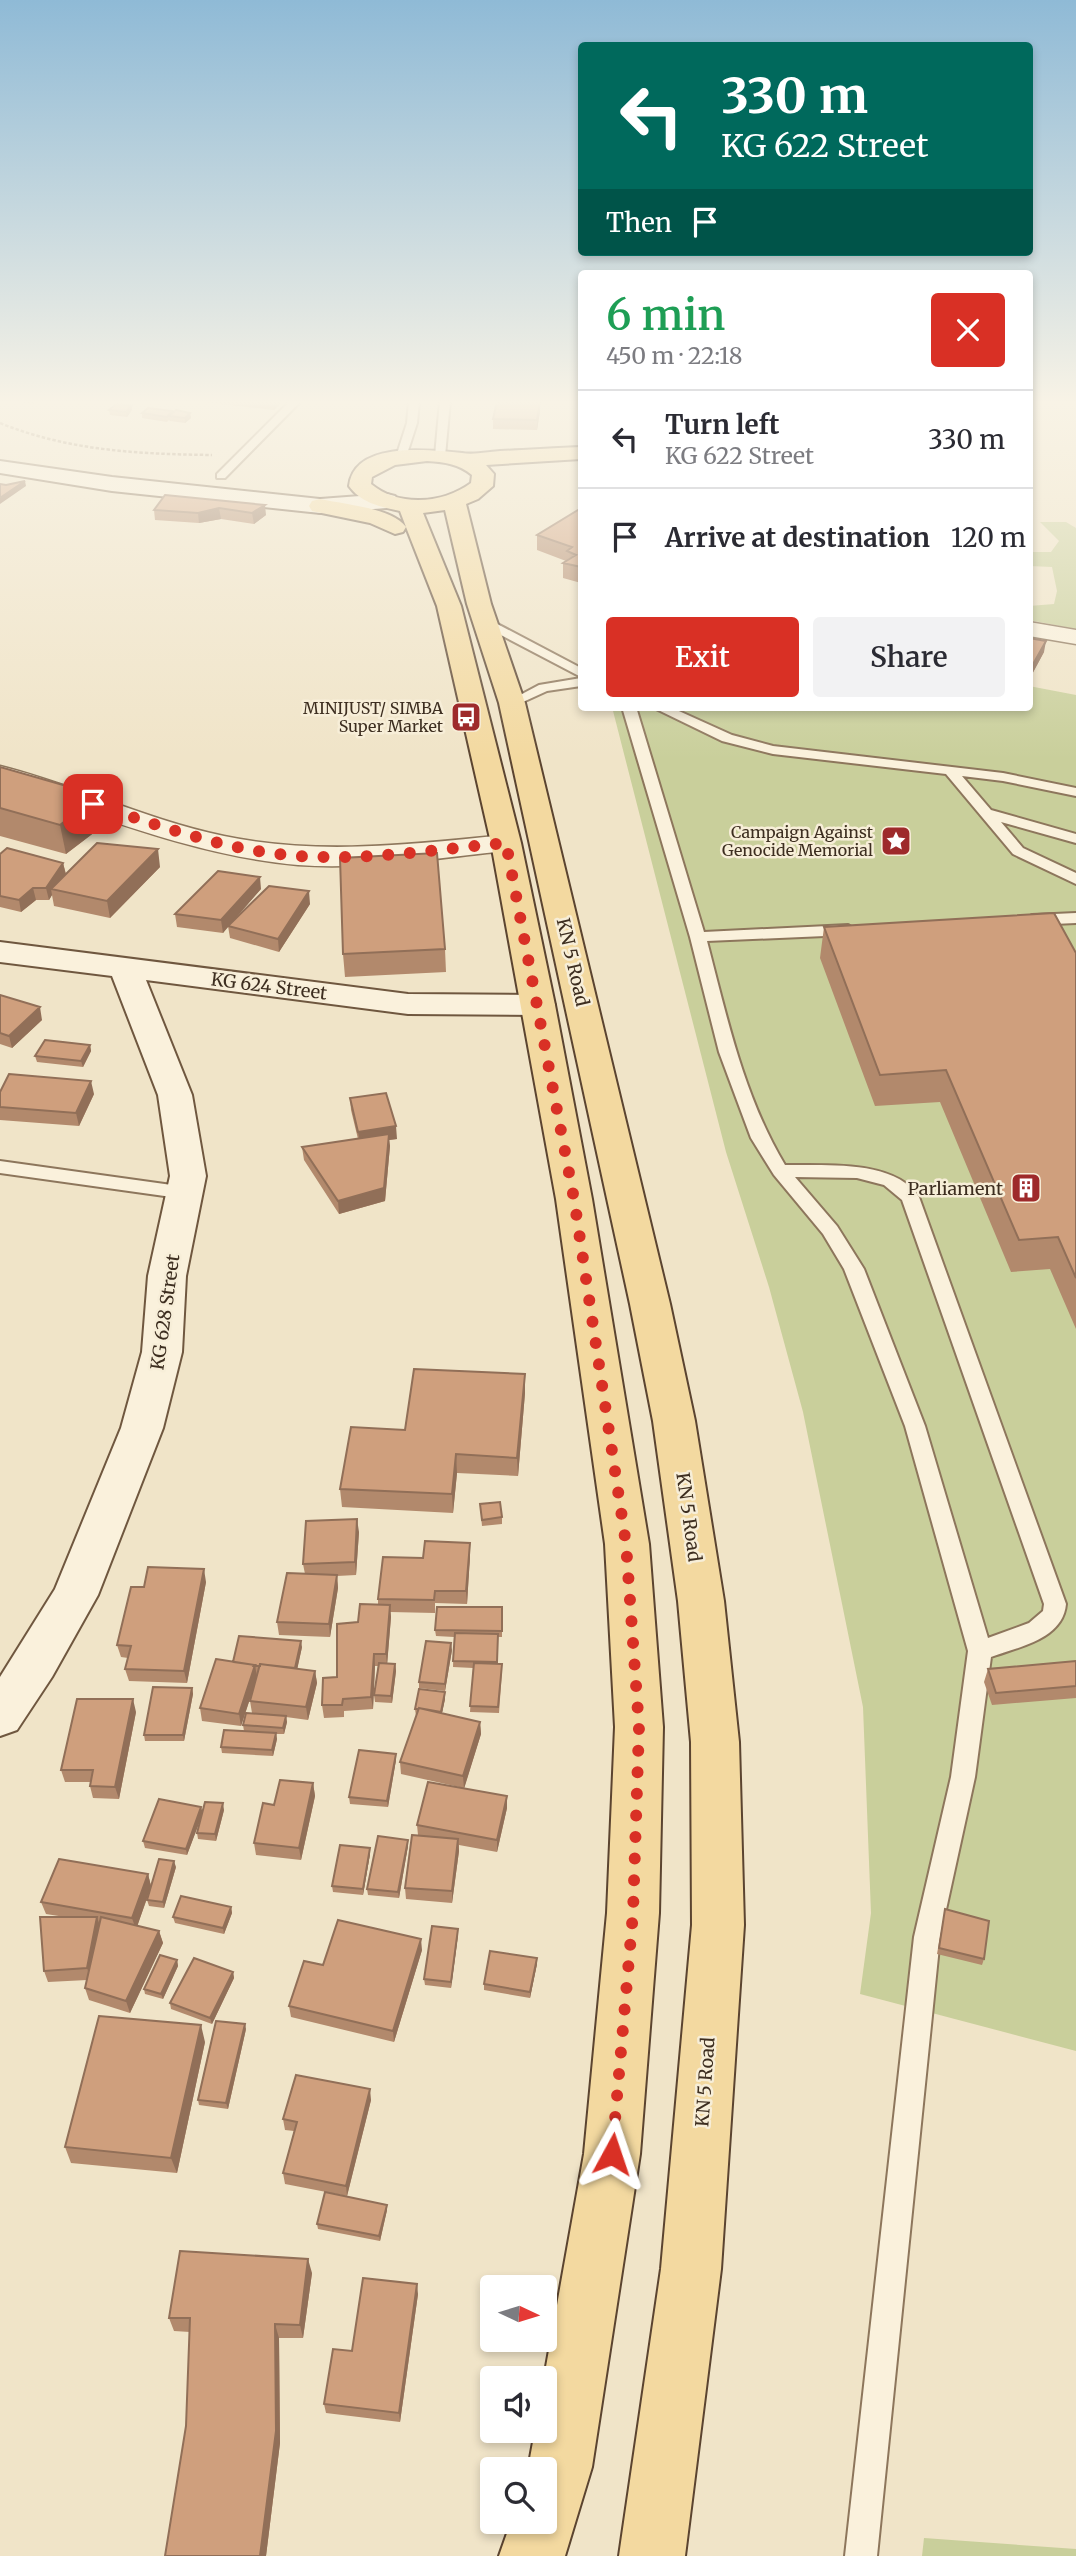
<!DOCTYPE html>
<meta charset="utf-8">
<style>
body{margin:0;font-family:Merriweather,serif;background:#f2f2f3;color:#2b2b33;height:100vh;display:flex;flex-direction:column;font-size:26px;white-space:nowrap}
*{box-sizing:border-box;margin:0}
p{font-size:23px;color:#7c7c81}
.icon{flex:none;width:38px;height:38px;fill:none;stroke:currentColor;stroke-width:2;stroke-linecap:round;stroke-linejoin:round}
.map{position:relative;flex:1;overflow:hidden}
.sheet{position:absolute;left:578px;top:270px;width:455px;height:441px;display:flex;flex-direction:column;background:#fff;border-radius:7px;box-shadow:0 4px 10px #0003}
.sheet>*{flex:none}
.banner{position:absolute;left:578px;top:42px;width:455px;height:214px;border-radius:7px;box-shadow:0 4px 10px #0003;background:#00695c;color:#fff;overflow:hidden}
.needle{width:46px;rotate:94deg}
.buttons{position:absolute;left:480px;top:2275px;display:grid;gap:14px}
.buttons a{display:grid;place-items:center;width:77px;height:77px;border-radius:7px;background:#fff;box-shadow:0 4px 10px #0003;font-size:35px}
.pin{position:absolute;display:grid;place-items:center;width:60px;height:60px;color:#fff;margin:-30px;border-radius:14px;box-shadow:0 4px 10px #0006}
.me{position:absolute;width:77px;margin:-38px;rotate:5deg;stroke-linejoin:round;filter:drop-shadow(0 0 5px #0008)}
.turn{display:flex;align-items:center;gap:24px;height:147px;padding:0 28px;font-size:32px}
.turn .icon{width:91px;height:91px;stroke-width:2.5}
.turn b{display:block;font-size:49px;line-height:60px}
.then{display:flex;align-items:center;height:66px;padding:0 28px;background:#0003;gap:14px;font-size:26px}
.round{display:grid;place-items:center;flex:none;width:74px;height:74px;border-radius:7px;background:#f2f2f3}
.head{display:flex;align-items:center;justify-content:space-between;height:119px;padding:0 28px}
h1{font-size:42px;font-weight:600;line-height:52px;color:#1e9e55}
.primary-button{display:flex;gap:14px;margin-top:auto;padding:14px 28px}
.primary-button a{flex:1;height:80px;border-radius:7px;background:#d93025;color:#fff;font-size:28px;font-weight:600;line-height:80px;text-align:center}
.primary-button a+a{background:#f2f2f3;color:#2b2b33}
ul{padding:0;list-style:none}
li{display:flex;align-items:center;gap:21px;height:98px;padding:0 28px;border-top:2px solid #e1e1e2}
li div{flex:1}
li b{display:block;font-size:26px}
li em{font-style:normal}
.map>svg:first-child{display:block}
.green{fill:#c9cf9b}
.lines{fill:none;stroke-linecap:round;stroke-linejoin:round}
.service-casing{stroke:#8d765c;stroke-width:4}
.minor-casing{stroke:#8d765c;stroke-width:3}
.secondary-casing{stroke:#6f573f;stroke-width:4}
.primary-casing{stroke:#5b4430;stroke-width:4}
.path{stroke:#8d765c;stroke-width:2.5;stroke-dasharray:3.5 2;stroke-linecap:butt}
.service{fill:#faf1dc;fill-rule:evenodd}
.minor{fill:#faf1dc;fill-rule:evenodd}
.secondary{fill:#faf1dc;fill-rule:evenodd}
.primary{fill:#f3d9a0;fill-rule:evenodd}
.wall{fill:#b2896c}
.shaded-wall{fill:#916f58}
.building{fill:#cf9f7d;stroke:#916f58;stroke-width:2}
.route{stroke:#d93025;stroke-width:12;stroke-dasharray:0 21.6}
.labels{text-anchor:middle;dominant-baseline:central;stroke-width:5;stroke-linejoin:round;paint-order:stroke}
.far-poi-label{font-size:16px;fill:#3d2e20;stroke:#f7eed8;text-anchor:end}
.street-label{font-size:18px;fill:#3d2e20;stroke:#f7eed8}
.poi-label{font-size:18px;fill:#3d2e20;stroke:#f7eed8;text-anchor:end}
</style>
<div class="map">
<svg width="1076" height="2556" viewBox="0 0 1076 2556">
<rect width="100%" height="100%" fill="#f0e4c8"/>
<path class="green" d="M1040,522H1066L1076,528V629L1029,620V606L1054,604L1057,591L1052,567L1029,566V552H1051L1059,541Z
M1029,686L1076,695V2051L860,1994L871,1913L863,1707L803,1412L769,1287L726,1152L612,707H1029Z
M924,2538L1076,2549V2556H922Z"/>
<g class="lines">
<g class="service-casing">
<path id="service" d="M290,401H301L225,478H217V474Z
M409,401H419L417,423L406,457L401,460L396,457L407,423Z
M440,401H450L445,456L440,459L435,456Z
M486,618L581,668V677L482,625V619Z
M581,678V686L547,691L512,707L505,703L539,685Z
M622,707H636L704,932L848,925L856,930L848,935L707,941C727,1018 744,1097 785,1165C825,1166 894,1159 919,1197L1066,1604C1063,1639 1019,1647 991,1657L975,1777L940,1937L877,2556H845L914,1937L951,1777L968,1651L905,1426L844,1269L823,1234L774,1175L751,1138L719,1052L690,937ZM795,1177L857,1178L884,1185L902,1200L1044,1604L1043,1611L1029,1623L988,1638L925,1426L864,1269L837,1226Z
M652,707H670L732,735L773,746L1003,773L1076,788V796L1003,781L962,776L991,810L1076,834V843L1001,822L1023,848L1076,873V884L1013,854L946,774L773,754L722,741Z
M1076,913V923L1032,925L1024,920L1032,915Z
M0,1161L186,1187L192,1189L195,1193L192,1197L186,1199L0,1173Z"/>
</g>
<g class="minor-casing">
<path id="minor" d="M1029,622L1076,630V644L1029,636Z
M0,766C76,785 147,820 224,836C319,856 411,844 506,835L516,837L520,843L516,849L506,851C437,858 367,870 298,865C195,856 97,815 0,783Z"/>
</g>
<g class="secondary-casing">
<path id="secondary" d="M0,461L112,477L320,499L387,494L395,496L398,501L395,506L387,508L320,513L112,491L0,473Z
M0,942L408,994L539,995L551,998L555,1005L551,1012L539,1015L408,1014L146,980L192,1095L206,1176L186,1276L182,1352L163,1428L98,1595L52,1677L17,1730L0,1736V1677L55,1589L121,1428L142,1352L148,1276L170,1176L158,1095L112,976L0,962Z"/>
</g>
<g class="primary-casing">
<path id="primary" d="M581,447V459L486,465L494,474L493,486L478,499L466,504L491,604L525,703L670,1304L695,1421L724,1601L739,1742L744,1925L721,2269L685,2556H619L661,2269L692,1925L691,1742L678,1601L653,1421L630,1304L499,703L467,604L445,510L423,513L461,606L521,843L555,1005L592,1199L649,1544L663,1727L659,1913L640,2154L592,2467L565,2556H499L511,2522H544V2469H528L535,2431H544V2378L584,2154L607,1913L615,1727L605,1544L556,1199L491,843L437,606L406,527L403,532L395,534L370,523L312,511L309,506L312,501L320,499C342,504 393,508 406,527L400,511C381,507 361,503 349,486C354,440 430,450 462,453C474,455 487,452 500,451C527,450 554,448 581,447ZM427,461C444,462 459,464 472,475L471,483C442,504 399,507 371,484L372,477L395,465Z"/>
</g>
<path class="path" d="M0,423C69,451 139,454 212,455"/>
<use href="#service" class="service"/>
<use href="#minor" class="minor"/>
<use href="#secondary" class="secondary"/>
<use href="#primary" class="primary"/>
</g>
<path class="wall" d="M24,401H38L34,404L24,403Z
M194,401H283L274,410Z
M109,410H132L127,417L110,415Z
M172,411L173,413H190L191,418L185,423L170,421L169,420L167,422L142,418V413Z
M540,411L537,430L493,429V419Z
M165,495L266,515L254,524L221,519L199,523L155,520L154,510Z
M581,510V583L563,578V563L566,561L537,550V535Z
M1029,638L1044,652L1030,678L1029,677Z
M0,767L104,825L66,854L0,836Z
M0,854L63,863L66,874L160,867L110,918L54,906L52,895L49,900H36L21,912L0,907Z
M261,889L233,920L310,904L279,952L230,938L228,926L223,933L177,927L175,914Z
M824,927L1076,953V1329L1050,1269L1011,1272L940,1102L875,1106L820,958Z
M445,949L446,972L345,977L343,954Z
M0,995L42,1020L12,1048L0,1044Z
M90,1045L91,1051L83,1067L37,1062L35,1056Z
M0,1092L94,1094L79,1126L0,1120Z
M350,1098L397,1139L389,1140L390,1146L385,1201L339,1214L304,1160L302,1147L358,1139L351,1110Z
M525,1393L518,1476L457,1473L453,1513L342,1507L340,1489L405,1430Z
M480,1504L502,1517V1524L482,1526Z
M359,1532L356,1575L337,1576L338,1588L330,1637L279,1635L277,1622L305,1574L303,1564Z
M470,1556L467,1604L435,1603V1613L390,1612L391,1617L387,1664H395L396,1671L392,1703L375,1702L374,1695L378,1666H375L373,1709L344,1711V1717L324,1718L322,1705L337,1677L358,1622L378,1605V1599L423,1558Z
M206,1582L187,1683L129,1681L125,1669L128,1658L121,1657L117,1645L144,1587Z
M502,1607V1637H498V1664L502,1671L499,1713L470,1712L473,1668L453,1667L454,1637L436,1636L435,1630Z
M302,1647L297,1669L315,1671L317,1683L308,1720L286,1717L287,1722L284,1734H276L277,1739L273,1756L222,1753L221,1747L244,1731L243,1725L252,1713L250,1701L255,1684L241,1726L202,1721L200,1708L233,1662Z
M452,1650L445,1691L419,1688V1682Z
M1076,1661V1698L992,1705L984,1682L988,1669Z
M192,1688L193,1694L184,1741H145L144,1735Z
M445,1692V1699L442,1713L480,1722L481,1734L464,1788L507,1808L497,1852L459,1845V1851L452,1903L406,1899L405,1888L418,1835L417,1825L459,1787L401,1774L400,1762L416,1716L415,1709Z
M136,1712L119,1799L93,1798L90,1786L91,1782H65L61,1770Z
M396,1760L388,1807L350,1804L349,1797Z
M313,1783L315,1796L301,1860L256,1855L254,1843L274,1805Z
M224,1810L216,1841L198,1839L197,1833L201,1817L187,1855L145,1848L143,1841L202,1812Z
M408,1846L399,1898L368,1895L367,1889Z
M370,1848V1854L363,1895L333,1892L332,1886Z
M176,1867L164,1908L149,1906L147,1900L151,1888L137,1926L159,1931L163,1943L130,2013L89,2000L85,1988L87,1980L48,1982L44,1971L65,1917L46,1914L41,1902L148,1874L151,1886Z
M231,1907L232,1913L224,1934L175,1923L173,1917Z
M945,1909L984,1959L982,1965L937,1954Z
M458,1929V1935L451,1988L425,1985L424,1979Z
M422,1950L394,2042L291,2017L289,2006L323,1965Z
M177,1960L178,1966L163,1999L145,1994L144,1989Z
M537,1964L530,1998L484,1990V1984Z
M233,1972L234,1978L212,2024L171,2009L170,2003Z
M246,2029L228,2109L199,2105L198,2100Z
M205,2042L177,2173L71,2163L65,2147Z
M371,2100L347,2196L285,2184L283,2173L294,2131L285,2130L283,2119Z
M387,2210L380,2241L318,2229L317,2224Z
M312,2273L303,2338H279L280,2443L266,2556H165L186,2426L190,2332L174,2331L169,2318Z
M418,2294L400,2422L326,2413L324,2404L352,2351Z"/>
<path class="shaded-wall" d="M273,401H283L274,410Z
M540,401V411L537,430V420Z
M132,405V410L127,417L126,412Z
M190,413L191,418L185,423V418Z
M25,481L26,486L0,504V498Z
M265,505L266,515L254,524L252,513Z
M219,508L221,519L199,523L198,513Z
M1046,641L1044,652L1030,678L1032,666Z
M98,795L104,825L66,854L60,825Z
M158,849L160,867L110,918L107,901Z
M63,863L66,875L51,889L52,895L49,900L46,888Z
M260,877L261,889L223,933L221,920Z
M33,888L36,900L21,912L19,900Z
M309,891L310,904L279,952L278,939Z
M40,1007L42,1020L12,1048L9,1036Z
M90,1045L91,1051L83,1067L81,1061Z
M91,1081L94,1094L79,1126L76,1113Z
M396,1126L397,1139L389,1140L390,1146L385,1201L339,1214L338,1201L360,1144L358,1132Z
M525,1374V1393L518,1476L517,1458Z
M456,1454L457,1473L453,1513L452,1494Z
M357,1519L359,1532L356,1575L355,1562Z
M470,1543V1556L467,1604L466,1591Z
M204,1569L206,1582L187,1683L184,1671Z
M337,1575L338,1588L330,1637L329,1624Z
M390,1605L391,1617L387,1666L386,1654Z
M301,1641L302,1647L296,1675L295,1669Z
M451,1643L452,1650L445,1691V1684Z
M374,1654L375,1666L373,1709L371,1697Z
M395,1664L396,1671L392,1703L391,1696Z
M255,1665L257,1677L241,1726L239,1714Z
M315,1671L317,1683L308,1720L306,1707Z
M192,1688L193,1694L184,1741L183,1735Z
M445,1692V1699L441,1718V1712Z
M133,1699L136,1712L119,1799L115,1787Z
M286,1716L287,1722L284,1734L283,1728Z
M480,1722L481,1734L464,1789L463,1776Z
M276,1733L277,1739L273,1756L272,1750Z
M396,1754V1760L388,1807L387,1801Z
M313,1783L315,1796L301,1860L299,1848Z
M507,1796V1808L497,1852V1840Z
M223,1803L224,1810L216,1841L215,1834Z
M201,1807L203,1813L187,1855L186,1849Z
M458,1839L459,1851L452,1903V1891Z
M408,1840V1846L399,1898L398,1892Z
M370,1848V1854L363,1895V1889Z
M174,1861L176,1867L164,1908L163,1902Z
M148,1874L151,1886L136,1930L132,1918Z
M231,1907L232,1913L224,1934L223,1928Z
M97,1917L101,1929L91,1980L87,1968Z
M458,1929V1935L451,1988V1982Z
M159,1931L163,1943L130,2013L126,2001Z
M421,1939L422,1950L394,2042L393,2031Z
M537,1958V1964L530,1998V1992Z
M177,1960L178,1966L163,1999L161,1994Z
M233,1972L234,1978L212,2024L210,2018Z
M245,2024L246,2029L228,2109L226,2103Z
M201,2025L205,2042L177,2173L171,2158Z
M370,2089L371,2100L347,2196L346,2186Z
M387,2205V2210L380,2241L379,2236Z
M308,2259L312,2273L303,2338L300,2325Z
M417,2284L418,2294L400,2422L399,2413Z
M275,2324L279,2338L280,2443L266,2556H260Z"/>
<path class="building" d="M497,401H540L537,420L493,419Z
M116,404L132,405L126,412L109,410Z
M148,408L172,411L167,417L142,413Z
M176,410L190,413L185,418L169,416Z
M25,481L0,498V484L6,485Z
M165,495L265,505L252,513L219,508L198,513L154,510Z
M578,510H581V567L563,563L576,555L567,551L572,547L537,535Z
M1029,638L1046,641L1032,666H1029Z
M0,767L98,795L60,825L0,808Z
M97,843L158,849L107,901L51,889Z
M7,848L63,863L46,888H33L19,900L0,896V854Z
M437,853L445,949L343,954L340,858Z
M218,871L260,877L221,920L175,914Z
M269,886L309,891L278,939L228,926Z
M1054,913L1076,953V1278L1058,1237L1019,1240L946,1070L880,1075L824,927Z
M0,995L40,1007L9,1036L0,1033Z
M45,1040L90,1045L81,1061L35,1056Z
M9,1074L91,1081L76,1113L0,1107V1092Z
M386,1093L396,1126L358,1132L350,1098Z
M389,1134L384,1188L338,1201L302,1147Z
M414,1369L525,1374L517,1458L456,1454L452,1494L340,1489L351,1427L405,1430Z
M500,1502L502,1517L482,1520L480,1504Z
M357,1519L355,1562L303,1564L306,1521Z
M425,1541L470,1543L466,1591H435L434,1600L378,1599L383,1557L423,1558Z
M148,1567L204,1569L184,1671L125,1669L131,1646L117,1645L131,1587H144Z
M287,1573L337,1575L329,1624L277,1622Z
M360,1604L390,1605L386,1654H374L371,1697L343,1699L342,1705H322L323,1678L337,1677V1624L358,1622Z
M437,1607H502V1631L435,1630Z
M455,1633L498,1634L497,1662L453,1661Z
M239,1636L301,1641L295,1668L260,1664V1666H254L255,1665L233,1662Z
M426,1641L451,1643L445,1684L419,1682Z
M216,1659L255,1665L239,1714L200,1708Z
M1076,1661V1686L996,1693L988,1669Z
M379,1663L395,1664L391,1696L374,1695Z
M474,1663L502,1664L498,1707L470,1706Z
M260,1664L315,1671L306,1707L250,1701Z
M153,1687L192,1688L183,1735H144Z
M419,1689L445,1692L441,1712L419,1708L418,1709H415Z
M77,1699H133L115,1787L90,1786L93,1770H61Z
M419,1708L480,1722L463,1776L400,1762Z
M246,1713L286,1716L283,1728L243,1725Z
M224,1730L276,1733L272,1750L221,1747Z
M359,1750L396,1754L387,1801L349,1797Z
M280,1780L313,1783L299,1848L254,1843L263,1803L274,1805Z
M428,1782L507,1796L497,1840L417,1825Z
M159,1799L201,1807L186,1849L143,1841Z
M205,1802L223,1803L215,1834L197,1833Z
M412,1835L458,1839L452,1891L405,1888Z
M378,1836L408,1840L398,1892L367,1889Z
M340,1845L370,1848L363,1889L332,1886Z
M59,1859L148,1874L132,1918L41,1902Z
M159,1859L174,1861L163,1902L147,1900Z
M181,1896L231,1907L223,1928L173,1917Z
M945,1909L989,1921L984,1959L939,1948Z
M40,1917H97L87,1968L44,1971Z
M101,1917L159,1931L126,2001L85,1988Z
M338,1920L421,1939L393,2031L289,2006L304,1961L323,1965Z
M432,1926L458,1929L451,1982L424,1979Z
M490,1951L537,1958L530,1992L484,1984Z
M160,1955L177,1960L161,1994L144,1989Z
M194,1958L233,1972L210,2018L170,2003Z
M99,2016L201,2025L171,2158L65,2147Z
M216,2021L245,2024L226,2103L198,2100Z
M296,2075L370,2089L346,2186L283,2173L297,2122L283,2119Z
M325,2192L387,2205L379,2236L317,2224Z
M180,2251L308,2259L300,2325L275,2324L276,2431L260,2556H165L186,2426L190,2318H169Z
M363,2278L417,2284L399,2413L324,2404L333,2349L352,2351Z"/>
<linearGradient id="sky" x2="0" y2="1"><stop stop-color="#8fbad6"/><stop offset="0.53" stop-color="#f8f3e6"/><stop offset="1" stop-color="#f8f3e6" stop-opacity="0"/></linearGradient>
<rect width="1076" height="759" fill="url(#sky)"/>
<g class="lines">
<path class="route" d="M93,804C160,826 227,851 299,856C367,861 438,849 506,843L574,1199L626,1544L639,1727L633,1913L612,2154"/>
</g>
<defs>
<g id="bus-square" transform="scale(1.575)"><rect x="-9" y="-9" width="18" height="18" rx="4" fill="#9e2a2b" stroke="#f7eed8"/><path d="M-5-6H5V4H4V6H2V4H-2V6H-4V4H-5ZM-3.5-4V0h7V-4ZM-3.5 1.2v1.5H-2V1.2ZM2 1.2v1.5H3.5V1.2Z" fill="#fff"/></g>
<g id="sight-square" transform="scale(1.575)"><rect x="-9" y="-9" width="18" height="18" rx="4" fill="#9e2a2b" stroke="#f7eed8"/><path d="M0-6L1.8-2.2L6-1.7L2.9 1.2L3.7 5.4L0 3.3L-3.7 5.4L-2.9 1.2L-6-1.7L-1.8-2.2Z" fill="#fff"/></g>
<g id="building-square" transform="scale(1.575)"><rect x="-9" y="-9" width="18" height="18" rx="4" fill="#9e2a2b" stroke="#f7eed8"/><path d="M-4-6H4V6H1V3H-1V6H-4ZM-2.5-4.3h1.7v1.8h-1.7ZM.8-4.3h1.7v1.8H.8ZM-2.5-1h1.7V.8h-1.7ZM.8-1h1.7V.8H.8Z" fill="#fff"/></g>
</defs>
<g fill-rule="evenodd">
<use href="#bus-square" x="466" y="717"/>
<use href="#sight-square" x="896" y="841"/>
<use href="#building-square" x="1026" y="1188"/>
</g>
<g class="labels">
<g class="far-poi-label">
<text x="443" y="708">MINIJUST/ SIMBA<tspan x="443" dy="18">Super Market</tspan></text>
<text x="873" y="832">Campaign Against<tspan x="873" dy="18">Genocide Memorial</tspan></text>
</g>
<g class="street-label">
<text transform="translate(573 962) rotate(77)">KN 5 Road</text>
<text transform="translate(269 986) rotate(7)">KG 624 Street</text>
<text transform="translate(165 1312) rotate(-82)">KG 628 Street</text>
<text transform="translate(689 1517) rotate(82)">KN 5 Road</text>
<text transform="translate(705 2082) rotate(-86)">KN 5 Road</text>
</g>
<g class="poi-label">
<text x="1003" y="1188">Parliament</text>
</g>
</g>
</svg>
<div class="buttons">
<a><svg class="needle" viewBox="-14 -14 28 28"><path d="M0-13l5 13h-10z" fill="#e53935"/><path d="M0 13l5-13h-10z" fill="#7c7c81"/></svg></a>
<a><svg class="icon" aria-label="sound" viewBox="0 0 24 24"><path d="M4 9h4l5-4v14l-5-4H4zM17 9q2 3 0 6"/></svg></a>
<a><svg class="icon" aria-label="search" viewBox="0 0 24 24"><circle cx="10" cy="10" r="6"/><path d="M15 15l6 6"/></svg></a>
</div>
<div class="pin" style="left:93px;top:804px;background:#d93025"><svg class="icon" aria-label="arrive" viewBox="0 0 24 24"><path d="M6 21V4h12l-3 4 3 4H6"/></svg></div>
<svg class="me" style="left:612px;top:2154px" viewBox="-20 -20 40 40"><path d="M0-17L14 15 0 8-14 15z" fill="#d93025" stroke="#fff" stroke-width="4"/></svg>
<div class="banner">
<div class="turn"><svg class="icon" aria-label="left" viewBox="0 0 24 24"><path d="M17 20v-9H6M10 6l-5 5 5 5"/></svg><div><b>330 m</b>KG 622 Street</div></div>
<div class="then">Then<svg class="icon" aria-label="arrive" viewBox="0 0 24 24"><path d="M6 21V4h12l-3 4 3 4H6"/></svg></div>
</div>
<section class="sheet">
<div class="head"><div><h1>6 min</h1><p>450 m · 22:18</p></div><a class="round" style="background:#d93025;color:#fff"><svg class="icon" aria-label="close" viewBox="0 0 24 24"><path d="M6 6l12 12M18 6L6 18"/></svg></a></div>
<ul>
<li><svg class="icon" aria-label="left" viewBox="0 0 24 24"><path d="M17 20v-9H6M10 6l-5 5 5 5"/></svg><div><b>Turn left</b><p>KG 622 Street</p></div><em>330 m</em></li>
<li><svg class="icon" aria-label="arrive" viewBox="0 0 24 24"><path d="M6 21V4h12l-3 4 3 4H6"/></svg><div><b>Arrive at destination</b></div><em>120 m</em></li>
</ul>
<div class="primary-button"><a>Exit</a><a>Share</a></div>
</section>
</div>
